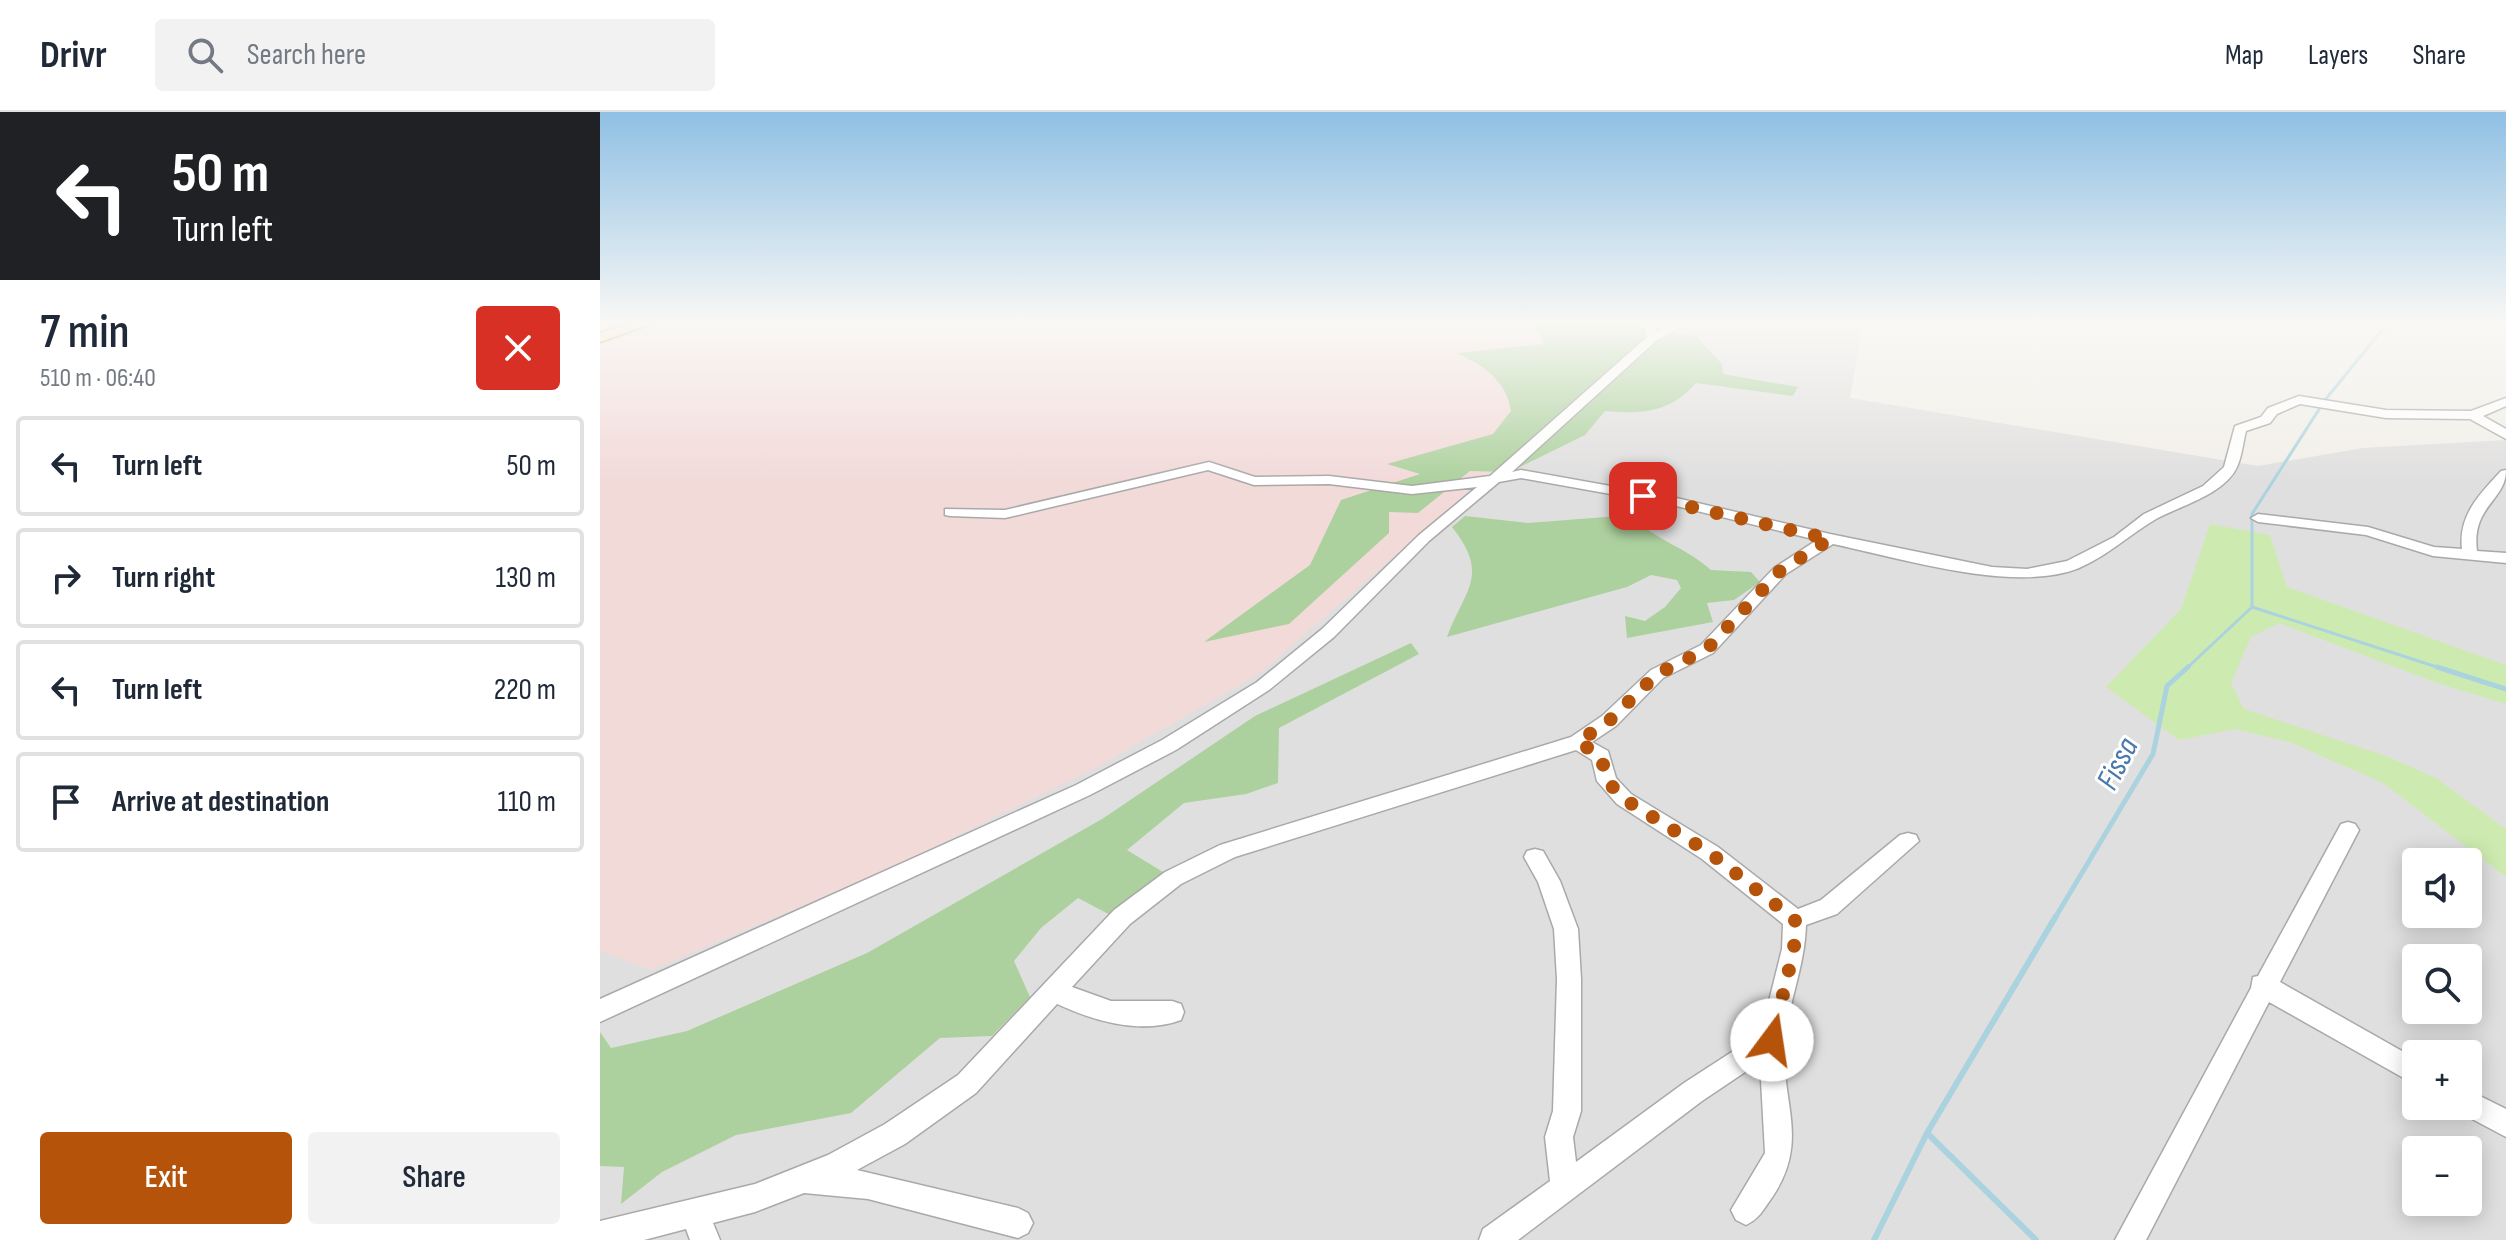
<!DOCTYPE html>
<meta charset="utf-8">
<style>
body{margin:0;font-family:"Sofia Sans Condensed",sans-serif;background:#f2f2f3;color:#1f2937;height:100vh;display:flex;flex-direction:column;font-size:30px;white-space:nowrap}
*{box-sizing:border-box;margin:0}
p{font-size:26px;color:#747a83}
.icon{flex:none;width:44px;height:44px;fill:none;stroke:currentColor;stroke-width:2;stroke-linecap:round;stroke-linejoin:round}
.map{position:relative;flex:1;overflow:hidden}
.panel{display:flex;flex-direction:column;background:#fff;width:600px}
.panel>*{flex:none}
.banner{background:#202124;color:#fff;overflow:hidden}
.controls{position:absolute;left:1802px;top:736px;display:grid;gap:16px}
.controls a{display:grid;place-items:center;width:80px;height:80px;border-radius:8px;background:#fff;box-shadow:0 4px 20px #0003;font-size:40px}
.pin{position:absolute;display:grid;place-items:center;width:68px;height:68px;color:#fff;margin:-34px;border-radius:16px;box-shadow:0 4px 12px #0006}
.me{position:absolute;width:88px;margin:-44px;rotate:14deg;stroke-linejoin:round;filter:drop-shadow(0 0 6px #0008)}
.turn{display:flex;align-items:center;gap:28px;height:168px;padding:0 40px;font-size:36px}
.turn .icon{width:104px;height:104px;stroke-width:2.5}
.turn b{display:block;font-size:56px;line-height:68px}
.round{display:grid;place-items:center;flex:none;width:84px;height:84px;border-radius:8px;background:#f2f2f3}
.headline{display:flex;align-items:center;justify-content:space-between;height:136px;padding:0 40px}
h1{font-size:48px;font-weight:600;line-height:60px}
.action{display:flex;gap:16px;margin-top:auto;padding:16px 40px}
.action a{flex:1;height:92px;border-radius:8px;background:#b45309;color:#fff;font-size:32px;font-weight:600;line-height:92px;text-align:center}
.action a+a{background:#f2f2f3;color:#1f2937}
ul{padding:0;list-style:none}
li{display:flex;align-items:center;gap:24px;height:100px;margin:0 16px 12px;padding:0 24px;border:4px solid #e0e1e3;border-radius:8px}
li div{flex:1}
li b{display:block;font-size:30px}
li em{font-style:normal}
header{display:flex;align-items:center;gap:48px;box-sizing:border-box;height:112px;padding:0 40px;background:#fff;border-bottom:2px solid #e0e1e3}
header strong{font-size:38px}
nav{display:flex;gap:44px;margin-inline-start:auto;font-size:28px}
.search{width:560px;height:72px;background:#f2f2f3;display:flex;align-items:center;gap:20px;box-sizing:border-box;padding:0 28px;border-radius:8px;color:#747a83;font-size:30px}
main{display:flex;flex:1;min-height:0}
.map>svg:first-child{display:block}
.residential{fill:#e0dfdf;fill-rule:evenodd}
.commercial{fill:#f2dad9}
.grass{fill:#cdebb0}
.forest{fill:#add19e}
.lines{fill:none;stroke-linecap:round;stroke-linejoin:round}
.stream-far2{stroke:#aad3df;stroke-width:3}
.stream-far1{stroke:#aad3df;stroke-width:5}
.stream{stroke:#aad3df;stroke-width:6}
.minor-casing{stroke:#a9a9a9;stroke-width:3}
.major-casing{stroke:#a06b00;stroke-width:3}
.minor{fill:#fff;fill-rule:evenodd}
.major{fill:#fcd6a4;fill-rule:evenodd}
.route{stroke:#b45309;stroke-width:14;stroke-dasharray:0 25.2}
.labels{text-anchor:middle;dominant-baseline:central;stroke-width:6;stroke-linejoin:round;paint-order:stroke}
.water-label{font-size:32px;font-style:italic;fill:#4a7aab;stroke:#fff}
</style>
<header>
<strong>Drivr</strong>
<div class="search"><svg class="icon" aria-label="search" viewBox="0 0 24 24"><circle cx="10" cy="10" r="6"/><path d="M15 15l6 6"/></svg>Search here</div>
<nav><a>Map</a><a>Layers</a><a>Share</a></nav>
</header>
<main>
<section class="panel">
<div class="banner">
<div class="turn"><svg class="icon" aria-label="left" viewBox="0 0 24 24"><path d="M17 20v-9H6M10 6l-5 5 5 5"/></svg><div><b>50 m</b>Turn left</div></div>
</div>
<div class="headline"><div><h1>7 min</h1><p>510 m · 06:40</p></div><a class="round" style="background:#d93025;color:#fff"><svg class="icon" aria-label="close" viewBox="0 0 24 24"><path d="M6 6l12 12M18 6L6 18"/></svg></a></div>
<ul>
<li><svg class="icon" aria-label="left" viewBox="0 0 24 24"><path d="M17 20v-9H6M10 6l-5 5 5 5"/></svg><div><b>Turn left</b></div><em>50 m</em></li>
<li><svg class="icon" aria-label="right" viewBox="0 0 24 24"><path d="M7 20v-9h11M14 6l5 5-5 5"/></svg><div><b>Turn right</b></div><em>130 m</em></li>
<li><svg class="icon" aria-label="left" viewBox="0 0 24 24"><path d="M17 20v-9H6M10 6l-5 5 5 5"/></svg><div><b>Turn left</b></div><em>220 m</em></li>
<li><svg class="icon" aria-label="arrive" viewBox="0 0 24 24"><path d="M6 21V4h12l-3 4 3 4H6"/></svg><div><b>Arrive at destination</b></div><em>110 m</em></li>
</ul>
<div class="action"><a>Exit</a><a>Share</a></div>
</section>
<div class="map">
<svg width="1906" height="1128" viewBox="0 0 1906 1128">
<rect width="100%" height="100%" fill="#f2efe9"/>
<path class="residential" d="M0,212H1263L1250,286L1658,354L1763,336L1906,328V1128H0ZM1816,750H1868V802H1816ZM1816,846H1868V898H1816ZM1816,942H1868V994H1816ZM1816,1038H1868V1090H1816Z"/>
<path class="commercial" d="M62,212H1016L1019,227L918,336L659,562L497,655L291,756L51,858L0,839V234Z"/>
<path class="grass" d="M1610,412L1670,423L1687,475L1906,553V592L1837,571L1679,511L1651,525L1631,571L1644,597L1786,644L1836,666L1906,717V765L1783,671L1692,631L1636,617L1579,628L1506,575L1581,497Z"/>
<path class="forest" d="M928,212H1050L1075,222L1096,224L1122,252L1123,262L1198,275L1193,284L1096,271C1069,301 1044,302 1005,299L985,323L910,360L870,359L818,401L789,400V421L689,512L604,530L710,453L741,388L820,362L787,352L893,322L911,299C907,269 883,253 857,241L943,232L941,223Z
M1031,403C1057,430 1086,435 1111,458L1151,460L1160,470L1134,488L1107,491L1113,510L1027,526L1025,504L1045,509L1065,495L1081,476L1077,468L1051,463L1027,475L847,525C864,478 891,464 852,415L865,404L928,411Z
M811,531L819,542L679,616L678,671L646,682L584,691L527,738L563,760L512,804L478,786L441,816L414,849L430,885L392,924L340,926L251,1001L136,1023L62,1060L21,1092L24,1055L0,1054V920L11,936L87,919L267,841L502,707L655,604Z"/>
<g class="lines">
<path class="stream-far2" d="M1652,495L1843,557
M1586,557L1652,495V402L1725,288L1787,212"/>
<path class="stream-far1" d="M1837,555L1906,577
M1455,806L1553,642L1567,574L1588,555"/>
<path class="stream" d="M1327,1021L1436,1128
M1274,1128L1327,1021L1456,804"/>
<g class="minor-casing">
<path id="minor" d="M1043,212H1053L1056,220L1074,212H1088L1057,228L912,360L921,358L1072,385L1230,422L1392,455L1427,457L1467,449L1514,425L1544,402L1603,374L1624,355L1635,314L1661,305L1668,296L1699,284L1786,298L1871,299L1906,286V294L1883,304L1906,317V327L1870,307L1786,306L1700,292L1677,302L1670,311L1646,319C1643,331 1642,344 1637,355C1625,382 1580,394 1556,407C1530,422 1509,443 1479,456C1415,482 1300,446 1233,432L1186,462L1113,541L1063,566L1016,614L992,630L1008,639L1016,666L1031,682L1118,735L1198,797L1221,788L1300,723L1308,721L1316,723L1319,729L1237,802L1206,813C1205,853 1189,889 1185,927C1179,989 1212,1028 1171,1087C1163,1098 1159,1107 1146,1113L1136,1108L1131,1098L1165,1041L1160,950L1102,989L918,1128H879L883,1117L950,1069L945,1025L953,999L957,867L954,817L938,770L924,745L927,739L935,737L943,739L960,769L978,817L981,867V999L973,1025L976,1050L1084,971L1161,921L1182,837L1183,812L1102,747L1017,692L997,669L992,648L976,638L635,745L581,772L530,812L472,875L511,889H572L581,892L584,900L581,908C541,923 494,909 457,892L376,981L305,1032L257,1058L418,1096L428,1101L433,1111L428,1121L418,1126L268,1087L204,1081L155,1100L113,1111L120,1128H90L86,1117L44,1128H0V1109L155,1072L228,1043L285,1012L358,963L514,798L565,760L620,733L971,625L1002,604L1051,558L1101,533L1174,456L1217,428L1072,393L921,366L899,370L829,429L734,525L669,578L576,638L490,683L0,910V887L476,673L562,628L657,570L722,517L819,423L877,375L812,382L729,372L654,373L608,358L405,406L350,404L345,403V397L405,398L609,350L655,365L729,364L812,374L890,364L1047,225Z
M1906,358C1906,389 1871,394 1877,439L1906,441V451L1833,444L1766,423L1658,410L1651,406L1658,402L1768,415L1834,435L1862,437C1858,403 1880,382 1901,359Z
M1748,710L1755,712L1759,718L1680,870L1816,947V973L1669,890L1546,1128H1515L1651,876L1653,865L1658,864L1741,712Z
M1868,978L1906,997V1025L1859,1000L1856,994H1868Z"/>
</g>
<g class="major-casing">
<path id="major" d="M29,212H51L0,230V221Z"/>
</g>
<use href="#minor" class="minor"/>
<use href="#major" class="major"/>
</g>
<linearGradient id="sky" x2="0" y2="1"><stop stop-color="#8fc0e4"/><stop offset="0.57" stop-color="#f9f8f5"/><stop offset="1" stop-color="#f9f8f5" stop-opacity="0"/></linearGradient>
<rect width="1906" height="370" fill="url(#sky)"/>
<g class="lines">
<path class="route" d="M1043,384L1230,427L1180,459L1107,537L1057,562L1009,609L978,630L1001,644L1007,669L1024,687L1110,741L1195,808L1194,837L1172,928"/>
</g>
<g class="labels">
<g class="water-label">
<text transform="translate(1518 652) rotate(-63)">Fissa</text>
</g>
</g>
</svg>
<div class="controls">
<a><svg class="icon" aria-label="sound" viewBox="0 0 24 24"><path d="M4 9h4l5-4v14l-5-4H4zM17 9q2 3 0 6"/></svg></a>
<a><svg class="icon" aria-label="search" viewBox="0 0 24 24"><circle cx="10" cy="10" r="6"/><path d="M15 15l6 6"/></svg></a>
<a>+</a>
<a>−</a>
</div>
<div class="pin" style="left:1043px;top:384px;background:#d93025"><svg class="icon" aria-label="arrive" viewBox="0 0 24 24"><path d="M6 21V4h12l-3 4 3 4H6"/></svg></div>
<svg class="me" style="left:1172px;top:928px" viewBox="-20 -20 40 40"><circle r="19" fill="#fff"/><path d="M0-13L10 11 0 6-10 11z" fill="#b45309"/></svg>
</div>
</main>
